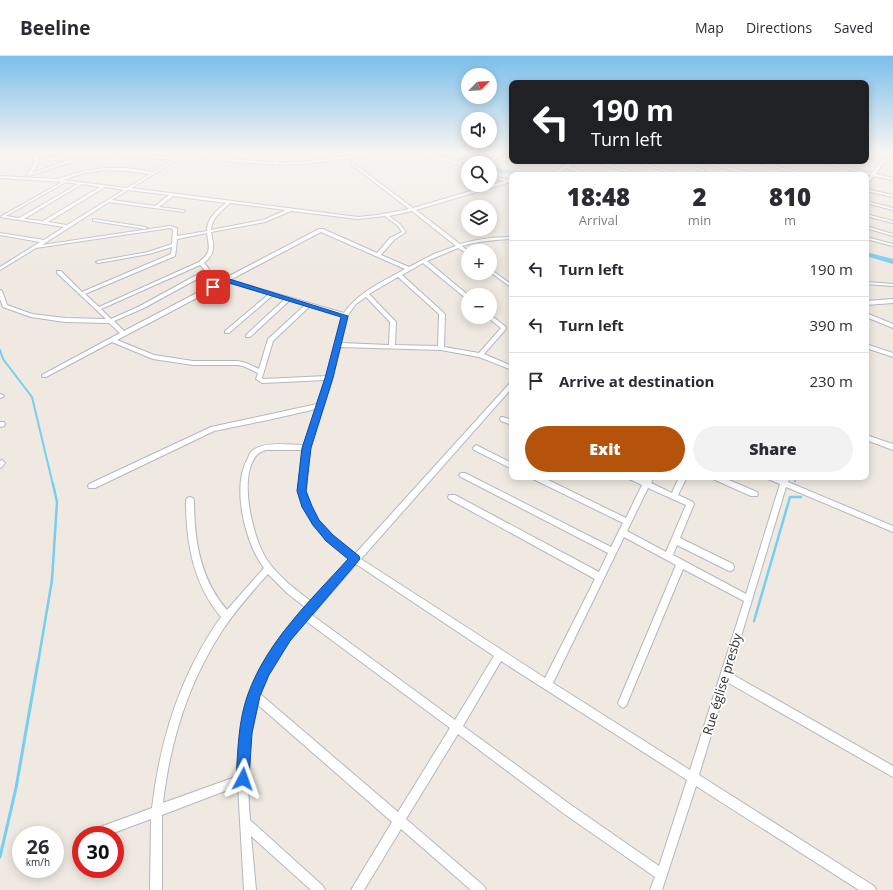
<!DOCTYPE html>
<meta charset="utf-8">
<style>
body{margin:0;font-family:"Open Sans",sans-serif;background:#f2f2f3;color:#2b2b33;height:100vh;display:flex;flex-direction:column;font-size:15px;white-space:nowrap}
*{box-sizing:border-box;margin:0}
p{font-size:13px;color:#7c7c81}
.icon{flex:none;width:22px;height:22px;fill:none;stroke:currentColor;stroke-width:2;stroke-linecap:round;stroke-linejoin:round}
.map{position:relative;flex:1;overflow:hidden}
.panel{position:absolute;left:509px;top:116px;width:360px;height:308px;display:flex;flex-direction:column;background:#fff;border-radius:8px;box-shadow:0 2px 10px #0003}
.panel>*{flex:none}
.guide{position:absolute;left:509px;top:24px;width:360px;height:84px;border-radius:8px;box-shadow:0 2px 10px #0003;background:#202124;color:#fff;overflow:hidden}
.needle{width:26px;rotate:66deg}
.controls{position:absolute;left:461px;top:12px;display:grid;gap:8px}
.controls a{display:grid;place-items:center;width:36px;height:36px;border-radius:50%;background:#fff;box-shadow:0 2px 10px #0003;font-size:20px}
.speed{position:absolute;left:12px;top:770px;display:flex;gap:8px;font-size:20px;font-weight:700;text-align:center}
.speed>*{display:grid;place-content:center;width:52px;height:52px;border-radius:50%;background:#fff;box-shadow:0 2px 10px #0003;line-height:1}
.speed small{font-size:10px;font-weight:400}
.speed .limit{border:6px solid #d22;background:#fff;color:#111}
.pin{position:absolute;display:grid;place-items:center;width:34px;height:34px;color:#fff;margin:-17px;border-radius:8px;box-shadow:0 2px 6px #0006}
.me{position:absolute;width:44px;margin:-22px;rotate:4deg;stroke-linejoin:round;filter:drop-shadow(0 0 3px #0008)}
.turn{display:flex;align-items:center;gap:14px;height:84px;padding:0 16px;font-size:18px}
.turn .icon{width:52px;height:52px;stroke-width:2.5}
.turn b{display:block;font-size:28px;line-height:34px}
.eta{display:flex;justify-content:space-evenly;align-items:center;height:68px;text-align:center}
.eta b{font-size:24px;font-weight:800;line-height:28px}
.primary-button{display:flex;gap:8px;margin-top:auto;padding:8px 16px}
.primary-button a{flex:1;height:46px;border-radius:24px;background:#b45309;color:#fff;font-size:16px;font-weight:800;line-height:46px;text-align:center}
.primary-button a+a{background:#f2f2f3;color:#2b2b33}
ul{padding:0;list-style:none}
li{display:flex;align-items:center;gap:12px;height:56px;padding:0 16px;border-top:1px solid #e1e1e2}
li div{flex:1}
li b{display:block;font-size:15px}
li em{font-style:normal}
header{display:flex;align-items:center;gap:24px;box-sizing:border-box;height:56px;padding:0 20px;background:#fff;border-bottom:1px solid #e1e1e2}
header strong{font-size:19px}
nav{display:flex;gap:22px;margin-inline-start:auto;font-size:14px}
.map>svg:first-child{display:block}
.lines{fill:none;stroke-linecap:round;stroke-linejoin:round}
.stream-far2{stroke:#75cff0;stroke-width:2}
.stream-far1{stroke:#75cff0;stroke-width:2.5}
.stream{stroke:#75cff0;stroke-width:3}
.river{fill:#75cff0;fill-rule:evenodd}
.minor-casing{stroke:#b4b7c1;stroke-width:2}
.minor{fill:#fff;fill-rule:evenodd}
.route{fill:#1a73e8;stroke:#114b97}
.labels{text-anchor:middle;dominant-baseline:central;stroke-width:3.5;stroke-linejoin:round;paint-order:stroke}
.near-street-label{font-size:13px;fill:#2e2e2e;stroke:#fff}
</style>
<header>
<strong>Beeline</strong>
<nav><a>Map</a><a>Directions</a><a>Saved</a></nav>
</header>
<div class="map">
<svg width="893" height="834" viewBox="0 0 893 834">
<rect width="100%" height="100%" fill="#efe9e1"/>
<g class="lines">
<path class="stream-far2" d="M0,294L3,303L32,341L53,429
M795,425L796,421"/>
<path class="stream-far1" d="M754,565L790,441H801
M38,607L52,524L57,446L53,428"/>
<path class="stream" d="M0,801L16,732L38,606"/>
<path class="river" d="M218,96H273L270,98H221Z
M425,96H437L468,103L465,105Z
M490,111L533,117L536,119H520L490,115Z
M866,196L893,203V208L866,200Z"/>
<g class="minor-casing">
<path id="minor" d="M21,96C31,96 40,102 51,102C56,102 60,96 66,96L57,102L64,103L63,105L54,104L52,105L50,104L38,102V108L32,117L66,105L85,101L118,98H136L176,102L187,96H194L200,99L225,103L275,106L274,103L281,96H285L277,104L278,107L310,105L360,98L388,96L429,99L457,106L478,96H483L460,107L468,111V113C459,110 451,106 442,104C424,99 406,98 387,98C361,99 337,105 311,107C284,110 256,108 229,105C216,104 201,104 190,96L131,132L358,161L377,159L409,153L351,108L352,106L413,152L505,125L490,122V120L511,124V126L416,154L460,188C477,183 494,181 512,181V183C495,184 479,185 462,190L468,195V198L458,192L427,205L468,239V244L423,207L402,219L445,258L444,291L479,297L501,272L487,261H490V259L492,260L506,271V273L484,298L512,310V314L479,301L441,294L340,291L332,322L309,392L306,435L310,450L319,465L333,480L355,498L510,327L512,326V332L361,503L545,622L595,523L449,443L448,441L449,439H455L599,516L608,497L461,421L459,419L461,417H465L611,491L623,467L533,423L531,421H542L626,462L642,429L629,423L627,421H638L645,424L646,421H654L651,427L672,437L679,421H687L678,439L693,446L694,448L680,482L733,508L734,511L733,514L730,515L727,514L677,489L673,499L746,538L780,428L768,423L766,421H777L782,423V421H790L788,426L893,470V476L786,431L730,617L893,710V721L727,626L699,719L874,830L876,834H859L696,730L662,834H650L655,821L563,757L458,678L406,763L484,830L486,834H471L401,773L364,834H351L392,766L257,648C247,686 247,725 250,764L323,830L325,834H311L251,780L256,834H244L238,730L162,759V834H150L151,763L108,779H100L98,775L100,771L152,752C160,683 181,617 221,561C193,528 186,486 186,444L187,442L190,441L193,442L194,444C194,484 200,523 227,554L264,512C245,487 231,430 248,402C249,399 250,396 253,394C267,385 287,389 304,389L316,353L268,364L214,375L95,432H89L88,430L89,428L211,371L317,348L325,324L262,327L256,323L258,317L243,310L238,309H193L153,303L112,286L46,321H42V319L120,277L109,267L65,266L31,261L3,251L0,243V234L2,235L7,249L32,258L65,262L106,263L57,217V215H61L82,236L171,198L172,191L149,198L98,207L96,206L98,205L148,196L172,188L173,173L170,172L36,192L0,214V211L40,186L0,179V177L44,184L64,171L0,161L62,126L0,122V120L57,123L84,115L105,112H127L153,116L173,104C144,101 114,98 85,103C65,107 48,114 29,120L27,119L34,108V102ZM105,114L127,115L150,118L127,132L63,124L84,117ZM66,126L78,128L19,162L6,160ZM82,128L100,131L43,165L24,163ZM105,131L124,134L67,169L48,166ZM128,134L169,139L155,150L112,144ZM173,140L226,147C217,154 207,162 207,175L177,180V172L170,170L42,189L109,146L184,156L185,155L183,154L159,151ZM230,147L286,154L263,164L211,174C212,161 222,155 230,147ZM291,155L358,163L385,160L398,170L402,176L390,182L377,197L323,173H319L124,275L114,265L144,252L206,218L209,213L204,207C216,197 214,191 211,176L265,166ZM412,155L456,190L434,198L409,211L381,199L394,184L406,176L400,168L389,160ZM321,176L405,213C384,225 358,236 344,257L230,224ZM207,177C209,192 212,196 199,206L99,251L85,238L175,200L176,194L177,183ZM200,209L204,213L202,216L140,250L111,263L101,253ZM398,221L439,258L438,290L395,289L396,266L369,238ZM227,226L269,238L225,275V277H229L273,239L285,243L246,279V281H250L290,244L305,249L268,283L259,313L246,307L238,305H193L154,299L117,284ZM366,241L390,266L389,289L341,287L348,259L356,248ZM310,250L342,260L327,320L263,323L262,322L273,285ZM266,394H302L298,435L303,451L313,469L327,484L350,504L312,546C296,534 279,521 267,504C253,483 238,422 256,400C258,397 263,395 266,394ZM648,432L686,449L666,496L627,475ZM624,481L676,509L618,647L620,650L623,652L626,650L683,513L744,545L690,714L553,627ZM356,508L494,600L455,664L312,559ZM268,518L287,537L306,552C299,560 291,568 284,577C279,582 276,589 272,595C246,634 238,673 238,720L163,747C170,686 188,627 222,575C235,555 252,536 268,518ZM306,565L450,672L398,756L259,637C268,610 287,586 306,565ZM501,605L687,724L659,810L571,749L463,670Z
M491,96H497L512,99V101L503,99L490,107L489,105L499,98Z
M888,96H892L886,104L893,106V108L884,106L876,118L893,122V124L874,120L866,129V125L871,119L815,105H821L872,117L881,105L866,102V100L882,104Z
M573,105H578L569,110L592,119H587L567,112L554,119H549L564,110V109Z
M592,105H598L643,119H637Z
M631,105H637L683,119H677Z
M667,105H673L705,114L703,115Z
M750,105H756L809,119H803Z
M711,107L758,118L759,119H752L710,109Z
M701,115L714,118L715,119H709L700,117Z
M866,133L893,139V141L866,135Z
M866,145L893,152V154L866,147Z
M866,158L893,165V167L866,160Z
M93,163L145,171L147,172L145,173L94,165H93Z
M866,170L893,178V180L866,172Z
M866,181L893,188V190L866,183Z
M490,213L512,229V232L490,216Z
M866,226L893,228V230L866,228Z
M893,243V247L866,249V245Z
M866,257L893,268V272L866,261Z
M866,288L893,297V301L866,292Z
M0,338L3,339L4,340L3,341L0,342Z
M501,361H503L512,364V369L501,365L500,363Z
M0,366H4L5,368L4,370L0,371Z
M866,379L893,388V394L866,384Z
M476,389L512,407V413L474,394L473,392Z
M2,404L5,407L2,411L0,412V405Z
M711,421H722L757,436L758,438L757,440H751L713,423Z"/>
</g>
<use href="#minor" class="minor"/>
</g>
<linearGradient id="sky" x2="0" y2="1"><stop stop-color="#7abfeb"/><stop offset="0.45" stop-color="#f8f5f2"/><stop offset="1" stop-color="#f8f5f2" stop-opacity="0"/></linearGradient>
<rect width="893" height="213" fill="url(#sky)"/>
<path class="route" d="M226,222L348,260L333,322L311,392L306,435L312,450L319,464L333,479L359,500L360,503L290,585L269,619L260,640L252,677L249,723L247,727L243,729L238,727L236,723C238,695 238,665 248,638C267,585 311,544 348,503L326,485L313,469L302,451L297,435L302,392L325,322L341,261L226,226L215,232L210,231Z"/>
<g class="labels">
<g class="near-street-label">
<text transform="translate(722 628) rotate(-73)">Rue église presby</text>
</g>
</g>
</svg>
<div class="controls">
<a><svg class="needle" viewBox="-14 -14 28 28"><path d="M0-13l5 13h-10z" fill="#e53935"/><path d="M0 13l5-13h-10z" fill="#7c7c81"/></svg></a>
<a><svg class="icon" aria-label="sound" viewBox="0 0 24 24"><path d="M4 9h4l5-4v14l-5-4H4zM17 9q2 3 0 6"/></svg></a>
<a><svg class="icon" aria-label="search" viewBox="0 0 24 24"><circle cx="10" cy="10" r="6"/><path d="M15 15l6 6"/></svg></a>
<a><svg class="icon" aria-label="layers" viewBox="0 0 24 24"><path d="M12 4l9 5-9 5-9-5zM3 14l9 5 9-5"/></svg></a>
<a>+</a>
<a>−</a>
</div>
<div class="speed"><div>26<small>km/h</small></div><div class="limit">30</div></div>
<div class="pin" style="left:213px;top:231px;background:#d93025"><svg class="icon" aria-label="arrive" viewBox="0 0 24 24"><path d="M6 21V4h12l-3 4 3 4H6"/></svg></div>
<svg class="me" style="left:243px;top:723px" viewBox="-20 -20 40 40"><path d="M0-17L14 15 0 8-14 15z" fill="#1a73e8" stroke="#fff" stroke-width="4"/></svg>
<div class="guide">
<div class="turn"><svg class="icon" aria-label="left" viewBox="0 0 24 24"><path d="M17 20v-9H6M10 6l-5 5 5 5"/></svg><div><b>190 m</b>Turn left</div></div>
</div>
<section class="panel">
<div class="eta">
<div><b>18:48</b><p>Arrival</p></div>
<div><b>2</b><p>min</p></div>
<div><b>810</b><p>m</p></div>
</div>
<ul>
<li><svg class="icon" aria-label="left" viewBox="0 0 24 24"><path d="M17 20v-9H6M10 6l-5 5 5 5"/></svg><div><b>Turn left</b></div><em>190 m</em></li>
<li><svg class="icon" aria-label="left" viewBox="0 0 24 24"><path d="M17 20v-9H6M10 6l-5 5 5 5"/></svg><div><b>Turn left</b></div><em>390 m</em></li>
<li><svg class="icon" aria-label="arrive" viewBox="0 0 24 24"><path d="M6 21V4h12l-3 4 3 4H6"/></svg><div><b>Arrive at destination</b></div><em>230 m</em></li>
</ul>
<div class="primary-button"><a>Exit</a><a>Share</a></div>
</section>
</div>
